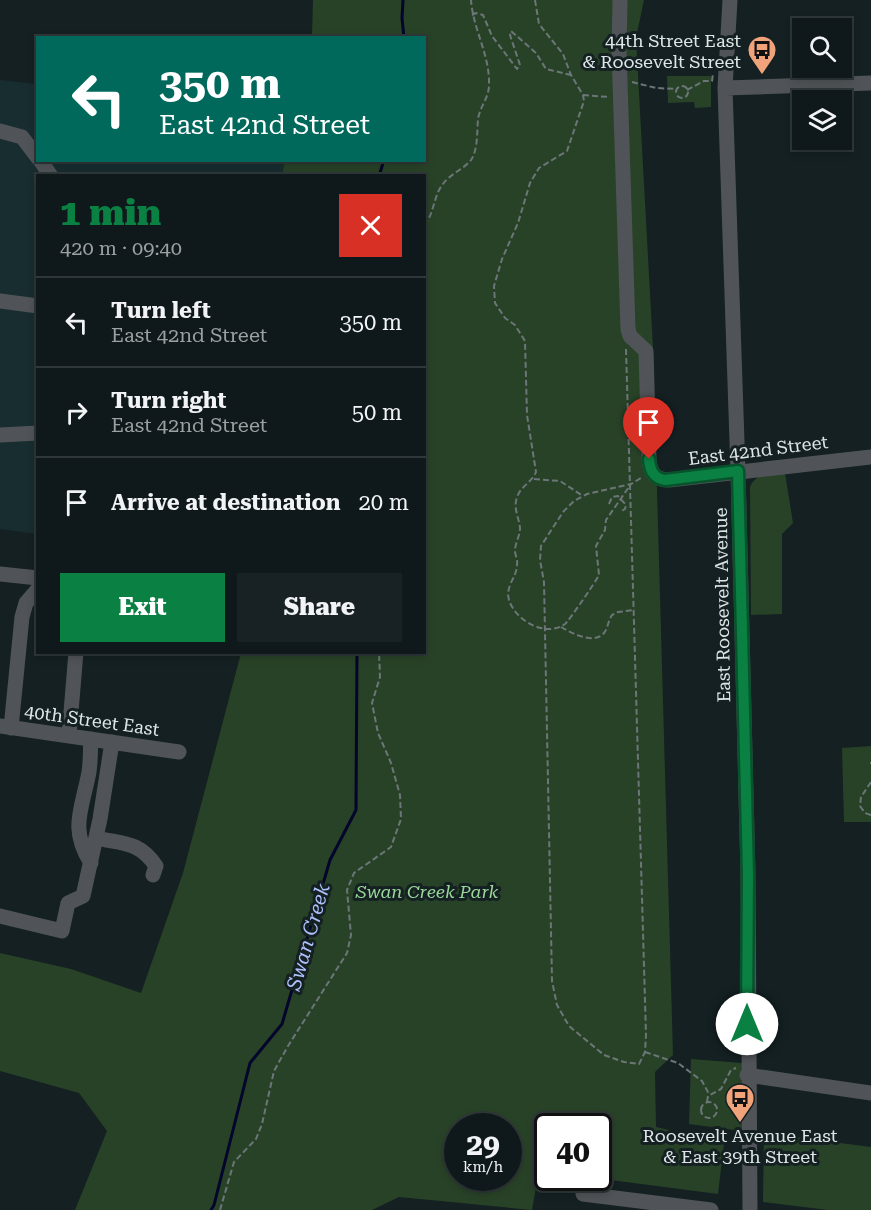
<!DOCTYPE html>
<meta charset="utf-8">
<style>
body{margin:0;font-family:"Roboto Serif",serif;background:#182123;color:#f1f3f6;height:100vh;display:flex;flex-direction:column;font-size:22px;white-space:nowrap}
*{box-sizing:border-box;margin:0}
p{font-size:20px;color:#9ba0a2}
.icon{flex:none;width:33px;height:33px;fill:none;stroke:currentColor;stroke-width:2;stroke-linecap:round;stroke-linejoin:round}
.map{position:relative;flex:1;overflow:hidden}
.side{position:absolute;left:36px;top:174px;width:390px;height:480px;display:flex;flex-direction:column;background:#0f181a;border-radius:0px;box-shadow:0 3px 9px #0003,0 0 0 2px #2f3739}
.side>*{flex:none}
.banner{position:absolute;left:36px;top:36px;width:390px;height:126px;border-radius:0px;box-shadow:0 3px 9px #0003,0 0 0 2px #2f3739;background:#00695c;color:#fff;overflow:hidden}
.tools{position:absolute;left:792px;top:18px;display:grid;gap:12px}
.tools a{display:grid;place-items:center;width:60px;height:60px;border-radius:0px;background:#0f181a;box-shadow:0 3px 9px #0003,0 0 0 2px #2f3739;font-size:30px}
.speed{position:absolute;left:444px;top:1113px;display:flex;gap:12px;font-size:30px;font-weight:700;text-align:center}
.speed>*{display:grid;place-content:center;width:78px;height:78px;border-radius:50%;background:#0f181a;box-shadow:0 3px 9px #0003,0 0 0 2px #2f3739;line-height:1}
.speed small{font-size:15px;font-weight:400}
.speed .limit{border:3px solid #111;border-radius:9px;background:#fff;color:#111}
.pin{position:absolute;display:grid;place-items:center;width:51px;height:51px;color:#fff;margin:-62px -26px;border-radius:50% 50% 50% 0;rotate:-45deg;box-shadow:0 0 6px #0007}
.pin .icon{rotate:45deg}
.me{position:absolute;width:66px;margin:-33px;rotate:0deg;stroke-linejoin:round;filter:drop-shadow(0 0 4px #0008)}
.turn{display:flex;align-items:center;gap:21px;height:126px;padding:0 24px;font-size:27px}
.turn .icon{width:78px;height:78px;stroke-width:2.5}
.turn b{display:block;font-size:42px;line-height:51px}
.round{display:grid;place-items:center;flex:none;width:63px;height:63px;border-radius:0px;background:#182123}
.overview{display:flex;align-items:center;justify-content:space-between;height:102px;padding:0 24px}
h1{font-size:36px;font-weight:800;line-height:45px;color:#0b8043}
.button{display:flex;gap:12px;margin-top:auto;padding:12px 24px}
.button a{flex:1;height:69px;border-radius:0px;background:#0b8043;color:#fff;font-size:24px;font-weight:800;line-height:69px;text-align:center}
.button a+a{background:#182123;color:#f1f3f6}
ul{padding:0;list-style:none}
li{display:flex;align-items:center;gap:18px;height:90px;padding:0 24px;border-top:2px solid #2f3739}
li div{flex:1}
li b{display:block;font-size:22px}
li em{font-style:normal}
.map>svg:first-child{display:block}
.built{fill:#182d30}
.green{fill:#284227;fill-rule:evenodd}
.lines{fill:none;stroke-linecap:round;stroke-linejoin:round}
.stream{stroke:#04052c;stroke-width:3}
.path{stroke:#6c7678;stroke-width:2;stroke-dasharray:6 3;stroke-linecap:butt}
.minor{stroke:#505458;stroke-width:15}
.route-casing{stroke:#07532c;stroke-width:15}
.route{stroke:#0b8043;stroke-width:10}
.labels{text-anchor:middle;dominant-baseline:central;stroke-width:6;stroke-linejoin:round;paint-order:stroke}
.poi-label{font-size:18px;fill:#dde5e7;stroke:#142022;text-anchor:end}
.street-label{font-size:18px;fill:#dde5e7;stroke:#142022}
.park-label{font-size:18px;font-style:italic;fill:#9ad798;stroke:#142022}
.water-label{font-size:20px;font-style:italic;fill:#afc2fd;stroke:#142022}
</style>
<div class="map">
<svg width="871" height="1210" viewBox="0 0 871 1210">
<rect width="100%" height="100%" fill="#142022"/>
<path class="built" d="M0,80L37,84L38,160L285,161L282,175L38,176L37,534L0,529Z"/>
<path class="green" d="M313,0H644L636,38L653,348L673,1055L655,1072L656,1127L724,1143L718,1194L595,1178H598V1126H548L547,1171L539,1170L532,1210L399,1197L372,1210H75L107,1131L79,1093L0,1071V953L71,969L141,993L183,873L241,653L424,652V176L282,175L285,161L424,160V38L312,37ZM458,1126H508V1178H458Z
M667,76H711V107L695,108L694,102L668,103Z
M785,473L793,523L782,534V614L751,615L750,487C756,472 772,474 785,473Z
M871,746V822H844L842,748Z
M691,1059L742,1063V1131L689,1124Z
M764,1133L871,1147V1210H828L763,1202Z"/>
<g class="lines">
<path class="stream" d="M403,0L402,18L404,38
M379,176L384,160
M211,1210L214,1205L250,1063L282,1024L330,860L356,810L357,652"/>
<path class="path" d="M535,0L539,24L563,54L571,75L583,95L584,101L567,151L539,168L530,183L518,223L502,259L494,286L495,303L505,318L515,325L525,341L527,415L536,472C532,482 521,486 517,497C513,509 519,517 520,528C520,536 515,543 515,551C515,555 518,560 517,565C517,577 505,586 509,600C515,620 545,638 565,624C568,622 597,580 599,575L596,546L605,530L606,520L631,484
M472,15L476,13L483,15L492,36L517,69L520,65L510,35L511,31L536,53L546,69L571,75
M632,82L656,88L677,89
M676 92a6 6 0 1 1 12 0a6 6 0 1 1-12 0Z
M687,90L704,81H712L713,73
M583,95L609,97
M424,225C434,216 433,196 443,184C450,174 464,169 471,160C478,150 477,131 478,119C480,106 489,98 489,85C490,55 473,29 471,0
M626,349L646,1035L645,1052L639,1064L624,1062L604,1055L569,1026L557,1005L552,981L544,582L540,560L541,546L563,512L574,501L587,494L631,484L641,478
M534,479L560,481L583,496
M609,504L612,497L618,496L626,505L625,509L620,512
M561,627C571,633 594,645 604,633C608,628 608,621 612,615L618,612L634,610
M871,762V764
M871,782L861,797L860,806L865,813L871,815
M645,1052L678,1063L702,1081L709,1094
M701 1110a8 8 0 1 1 16 0a8 8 0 1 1-16 0Z
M707,1102L708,1096L721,1089L731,1070L736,1068
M220,1210L234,1162L256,1139L262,1124L274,1071L288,1046L347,953L351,935L347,890L354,873L391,847L401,819L400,795L391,763L378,733L372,703L380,677L379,652"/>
<path class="minor" d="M620,0L619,51L628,329L630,336L646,351L649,459C650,472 655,480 669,480L871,457
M730,0L725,88L738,471L748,874L750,1210
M725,88L871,83
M0,131L22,137L38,158
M40,160L51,176
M0,301L38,306
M0,435L38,433
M0,574L38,578
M0,726L179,752
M11,728L22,617L26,603L38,589
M69,736L76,652
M91,739C90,751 91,765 88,777C81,811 70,830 91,863
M96,838C123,844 139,841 156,866L153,875
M0,916L62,931L68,903L83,896L100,819L112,742
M747,1075L871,1093
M583,1194L711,1210"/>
</g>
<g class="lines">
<g class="route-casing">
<path id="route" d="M649,459C650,470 653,478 665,480L738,471L748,874L747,1024"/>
</g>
<use href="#route" class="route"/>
</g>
<defs>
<g id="bus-pin" transform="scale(1.5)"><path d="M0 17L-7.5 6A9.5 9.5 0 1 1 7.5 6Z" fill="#f0a27a" stroke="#142022"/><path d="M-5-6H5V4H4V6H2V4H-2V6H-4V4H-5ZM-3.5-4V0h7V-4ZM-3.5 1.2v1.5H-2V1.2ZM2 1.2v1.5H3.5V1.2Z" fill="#111"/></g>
</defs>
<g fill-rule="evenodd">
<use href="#bus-pin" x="762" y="50"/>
<use href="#bus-pin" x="740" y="1098"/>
</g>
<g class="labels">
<g class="poi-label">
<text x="741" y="40">44th Street East<tspan x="741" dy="21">&amp; Roosevelt Street</tspan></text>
<text x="740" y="1135" text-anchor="middle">Roosevelt Avenue East<tspan x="740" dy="21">&amp; East 39th Street</tspan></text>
</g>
<g class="street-label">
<text transform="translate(758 450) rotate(-7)">East 42nd Street</text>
<text transform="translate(722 605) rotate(-91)">East Roosevelt Avenue</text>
<text transform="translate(92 720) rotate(8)">40th Street East</text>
</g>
<g class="park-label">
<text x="427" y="891">Swan Creek Park</text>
</g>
<g class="water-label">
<text transform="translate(308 937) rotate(-74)">Swan Creek</text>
</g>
</g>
</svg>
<div class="tools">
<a><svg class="icon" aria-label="search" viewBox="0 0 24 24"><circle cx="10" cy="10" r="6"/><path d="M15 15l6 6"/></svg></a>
<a><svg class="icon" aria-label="layers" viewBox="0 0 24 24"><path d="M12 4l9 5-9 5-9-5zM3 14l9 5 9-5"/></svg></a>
</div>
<div class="speed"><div>29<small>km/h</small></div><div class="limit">40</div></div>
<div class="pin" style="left:649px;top:459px;background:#d93025"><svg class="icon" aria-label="arrive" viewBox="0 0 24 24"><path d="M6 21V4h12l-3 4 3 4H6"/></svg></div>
<svg class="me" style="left:747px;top:1024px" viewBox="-20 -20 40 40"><circle r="19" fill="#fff"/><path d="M0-13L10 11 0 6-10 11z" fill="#0b8043"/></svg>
<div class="banner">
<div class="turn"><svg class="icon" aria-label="left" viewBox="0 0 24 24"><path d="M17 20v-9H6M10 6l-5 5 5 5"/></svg><div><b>350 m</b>East 42nd Street</div></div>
</div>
<section class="side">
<div class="overview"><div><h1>1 min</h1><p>420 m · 09:40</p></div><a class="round" style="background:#d93025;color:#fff"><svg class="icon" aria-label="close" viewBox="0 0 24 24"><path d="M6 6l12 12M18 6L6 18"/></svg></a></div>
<ul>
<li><svg class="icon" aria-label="left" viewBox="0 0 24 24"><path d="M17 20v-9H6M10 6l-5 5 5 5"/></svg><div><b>Turn left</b><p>East 42nd Street</p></div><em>350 m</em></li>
<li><svg class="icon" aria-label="right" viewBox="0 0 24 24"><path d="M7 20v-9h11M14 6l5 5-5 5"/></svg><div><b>Turn right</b><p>East 42nd Street</p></div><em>50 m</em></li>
<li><svg class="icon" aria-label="arrive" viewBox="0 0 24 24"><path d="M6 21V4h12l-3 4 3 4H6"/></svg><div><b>Arrive at destination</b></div><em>20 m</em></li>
</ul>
<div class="button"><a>Exit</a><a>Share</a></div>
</section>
</div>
